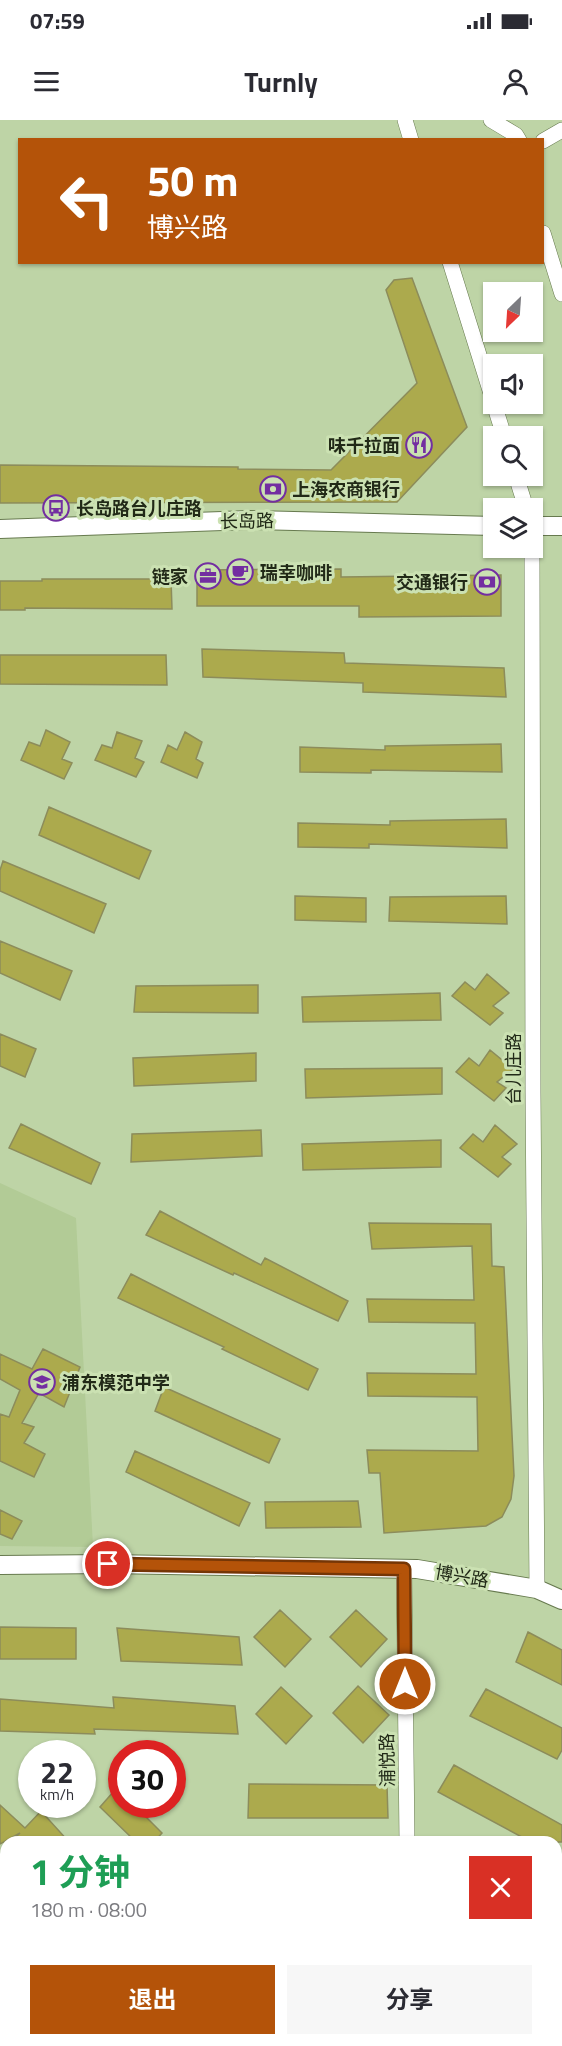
<!DOCTYPE html>
<html lang="zh">
<meta charset="utf-8">
<style>
body{margin:0;font-family:"Titillium Web","Noto Sans SC",sans-serif;background:#f7f7f7;color:#2b2b33;height:100vh;display:flex;flex-direction:column;font-size:22px;white-space:nowrap}
*{box-sizing:border-box;margin:0}
p{font-size:20px;color:#7c7c81}
.icon{flex:none;width:33px;height:33px;fill:none;stroke:currentColor;stroke-width:2;stroke-linecap:round;stroke-linejoin:round}
.map{position:relative;flex:1;overflow:hidden}
.panel{position:absolute;left:0px;top:1716px;width:562px;height:210px;display:flex;flex-direction:column;background:#fff;border-radius:18px 18px 0 0;box-shadow:0 2px 4px #0004}
.panel>*{flex:none}
.guide{position:absolute;left:18px;top:18px;width:526px;height:126px;border-radius:0px;box-shadow:0 2px 4px #0004;background:#b45309;color:#fff;overflow:hidden}
.needle{width:39px;rotate:205deg}
.fabs{position:absolute;left:483px;top:162px;display:grid;gap:12px}
.fabs a{display:grid;place-items:center;width:60px;height:60px;border-radius:0px;background:#fff;box-shadow:0 2px 4px #0004;font-size:30px}
.speed{position:absolute;left:18px;top:1620px;display:flex;gap:12px;font-size:30px;font-weight:700;text-align:center}
.speed>*{display:grid;place-content:center;width:78px;height:78px;border-radius:50%;background:#fff;box-shadow:0 2px 4px #0004;line-height:1}
.speed small{font-size:15px;font-weight:400}
.speed .limit{border:9px solid #d22;background:#fff;color:#111}
.pin{position:absolute;display:grid;place-items:center;width:51px;height:51px;color:#fff;margin:-26px;border:3px solid #fff;border-radius:50%;box-shadow:0 2px 6px #0007}
.me{position:absolute;width:66px;margin:-33px;rotate:0deg;stroke-linejoin:round;filter:drop-shadow(0 0 4px #0008)}
.turn{display:flex;align-items:center;gap:21px;height:126px;padding:0 30px;font-size:27px}
.turn .icon{width:78px;height:78px;stroke-width:2.5}
.turn b{display:block;font-size:42px;line-height:51px}
.round{display:grid;place-items:center;flex:none;width:63px;height:63px;border-radius:0px;background:#f7f7f7}
.overview{display:flex;align-items:center;justify-content:space-between;height:102px;padding:0 30px}
h1{font-size:36px;font-weight:700;line-height:45px;color:#1e9e55}
.action{display:flex;gap:12px;margin-top:auto;padding:12px 30px}
.action a{flex:1;height:69px;border-radius:0px;background:#b45309;color:#fff;font-size:24px;font-weight:700;line-height:69px;text-align:center}
.action a+a{background:#f7f7f7;color:#2b2b33}
.status{display:flex;justify-content:space-between;align-items:center;height:42px;padding:0 30px;background:#fff;direction:ltr}
.status svg{height:16px;fill:currentColor}
header{display:flex;justify-content:space-between;align-items:center;height:78px;padding:0 30px;background:#fff;font-size:27px;font-weight:700}
.map>svg:first-child{display:block}
.built{fill:#b2cb96}
.building{fill:#acaa4d;stroke:#8c8c5b;stroke-width:1.5}
.lines{fill:none;stroke-linecap:round;stroke-linejoin:round}
.minor-casing{stroke:#677a4f;stroke-width:16}
.tertiary-casing{stroke:#677a4f;stroke-width:20}
.minor{stroke:#fff;stroke-width:15}
.tertiary{stroke:#fff;stroke-width:18}
.route-casing{stroke:#753606;stroke-width:15}
.route{stroke:#b45309;stroke-width:10}
.labels{text-anchor:middle;dominant-baseline:central;stroke-width:6;stroke-linejoin:round;paint-order:stroke}
.poi-label{font-size:18px;font-weight:bold;fill:#212917;stroke:#cbe1b2;text-anchor:start}
.street-label{font-size:18px;fill:#212917;stroke:#cbe1b2}
</style>
<div class="status"><b>07:59</b><svg viewBox="0 0 49 12"><path d="M0 12V9h3v3zM5 12V6h3v6zM10 12V3h3v9zM15 12V0h3v12zM26 1h20v11H26zM47 4h2v5h-2z"/></svg></div>
<header><svg class="icon" aria-label="menu" viewBox="0 0 24 24"><path d="M4 6h16M4 12h16M4 18h16"/></svg>Turnly<svg class="icon" aria-label="person" viewBox="0 0 24 24"><circle cx="12" cy="8" r="4"/><path d="M4 21q1-7 8-7t8 7"/></svg></header>
<div class="map">
<svg width="562" height="1926" viewBox="0 0 562 1926">
<rect width="100%" height="100%" fill="#bed4a6"/>
<path class="built" d="M0,1063L76,1098L93,1427L0,1426Z"/>
<path class="building" d="M412,158L467,307L397,382L0,383V345L238,347V349L331,350L417,263L386,170L394,160Z
M341,449V457L501,455V496L359,497V486H197V450Z
M42,459H171L172,489L25,488V490H0V461H42Z
M202,529L344,533L345,543L504,548L506,577L363,572V563L203,557Z
M0,535H166L167,565L0,564Z
M46,610L70,622L62,639L72,643L64,659L21,640L29,622L40,626Z
M117,612L142,621L135,638L144,642L136,657L95,640L102,625L112,628Z
M185,612L202,622L196,639L203,643L197,658L161,642L168,625L177,630Z
M501,624L502,652L371,650V653L300,652V627L385,630V626Z
M49,687L151,731L139,759L39,715Z
M506,699L507,728L369,724V728L298,727V703L390,705V701Z
M3,741L106,784L94,813L0,771V750Z
M295,776L366,778V802L295,800Z
M506,776L507,804L389,801L390,777Z
M0,821L72,851L60,880L0,853Z
M487,854L509,873L493,886L503,893L490,905L452,876L465,862L475,870Z
M258,865V893L134,892L136,866Z
M440,873L441,900L303,902L302,877Z
M0,914L36,929L25,957L0,946Z
M490,930L513,949L497,962L506,968L494,981L456,952L469,938L479,946Z
M256,933V961L134,966L133,938Z
M442,948V974L306,978L305,949Z
M21,1004L100,1043L91,1064L9,1028Z
M495,1005L517,1024L502,1037L511,1044L498,1057L460,1028L473,1014L483,1022Z
M261,1010L262,1036L131,1042L132,1014Z
M441,1020V1047L303,1050L302,1024Z
M160,1091L261,1145L265,1138L348,1181L338,1201L234,1153L233,1155L146,1115Z
M369,1103L491,1104L492,1146L504,1147L514,1356L511,1379L502,1397L486,1406L384,1413L380,1353H369L367,1330L478,1331L477,1277L368,1276L367,1253L476,1254L475,1203L369,1202L367,1179L474,1180L472,1126L372,1129Z
M131,1154L318,1249L308,1270L222,1229L224,1227L118,1178Z
M43,1229L80,1247L64,1287L39,1273L22,1303L34,1307L24,1323L45,1334L34,1357L0,1341V1294L9,1297L20,1270L0,1259V1234L32,1249Z
M164,1267L280,1319L269,1343L155,1291Z
M135,1331L250,1383L239,1406L126,1352Z
M358,1381L361,1407L266,1408L265,1382Z
M0,1390L22,1401L12,1419L0,1414Z
M280,1490L311,1519L285,1547L254,1517Z
M356,1490L387,1519L361,1547L330,1517Z
M0,1507L76,1508V1539H0Z
M117,1508L239,1517L242,1545L121,1541Z
M528,1512L562,1530V1565L516,1542Z
M358,1566L389,1595L363,1623L333,1593Z
M281,1567L312,1596L286,1624L256,1594Z
M486,1569L562,1608V1630L557,1639L470,1596Z
M113,1577L235,1586L238,1614L94,1609L95,1614L0,1611V1579L114,1588Z
M454,1645L562,1705V1722H531L438,1672Z
M122,1662V1684H133L162,1713L154,1722H136L100,1687Z
M249,1664L387,1665L388,1698H248Z
M0,1685L25,1708L41,1691L69,1722H23L17,1716L20,1713L0,1724Z"/>
<g class="lines">
<g class="minor-casing">
<path id="minor" d="M405,0L411,20
M491,0L516,15L519,20
M543,21L562,10
M543,113L562,174
M450,142L494,283
M494,284L504,316
M516,356L526,388
M532,428L533,973L537,1469
M404,1449L407,1722
M409,1920V1926"/>
</g>
<g class="tertiary-casing">
<path id="tertiary" d="M532,406H562
M0,409L250,400L494,406
M0,1445L108,1444L417,1449L537,1469L562,1480"/>
</g>
<use href="#minor" class="minor"/>
<use href="#tertiary" class="tertiary"/>
</g>
<g class="lines">
<g class="route-casing">
<path id="route" d="M108,1444L404,1449L405,1564"/>
</g>
<use href="#route" class="route"/>
</g>
<defs>
<g id="restaurant-ring" transform="scale(1.35)"><circle r="9.5" fill="#cbe1b2" stroke="#732ea1" stroke-width="1.5"/><path d="M-5-6h1v4h1v-4h1v4h1v-4h1v5L-1.5 .5V6h-2V.5L-5-1ZM5-6V6H3V1.5H1.5Q1.5-4 5-6Z" fill="#732ea1"/></g>
<g id="bank-ring" transform="scale(1.35)"><circle r="9.5" fill="#cbe1b2" stroke="#732ea1" stroke-width="1.5"/><path d="M-6-4H6V4H-6ZM0-2.3a2.3 2.3 0 1 0 0 4.6a2.3 2.3 0 1 0 0-4.6Z" fill="#732ea1"/></g>
<g id="bus-ring" transform="scale(1.35)"><circle r="9.5" fill="#cbe1b2" stroke="#732ea1" stroke-width="1.5"/><path d="M-5-6H5V4H4V6H2V4H-2V6H-4V4H-5ZM-3.5-4V0h7V-4ZM-3.5 1.2v1.5H-2V1.2ZM2 1.2v1.5H3.5V1.2Z" fill="#732ea1"/></g>
<g id="cafe-ring" transform="scale(1.35)"><circle r="9.5" fill="#cbe1b2" stroke="#732ea1" stroke-width="1.5"/><path d="M-5.5-4.5H6V0H3Q3 3.5 0 3.5H-2.5Q-5.5 3.5-5.5 0ZM3-3.2v2h1.7v-2ZM-6 4.5H4V6H-6Z" fill="#732ea1"/></g>
<g id="office-ring" transform="scale(1.35)"><circle r="9.5" fill="#cbe1b2" stroke="#732ea1" stroke-width="1.5"/><path d="M-6-3h4V-5.5h4V-3h4V5H-6ZM-1-4.5V-3h2v-1.5ZM-6 0V1H6V0Z" fill="#732ea1"/></g>
<g id="school-ring" transform="scale(1.35)"><circle r="9.5" fill="#cbe1b2" stroke="#732ea1" stroke-width="1.5"/><path d="M0-5L7-2L0 1L-7-2ZM-4 1L0 2.5L4 1V4Q0 6-4 4Z" fill="#732ea1"/></g>
</defs>
<g fill-rule="evenodd">
<use href="#restaurant-ring" x="419" y="325"/>
<use href="#bank-ring" x="273" y="369"/>
<use href="#bus-ring" x="56" y="388"/>
<use href="#cafe-ring" x="240" y="452"/>
<use href="#office-ring" x="208" y="456"/>
<use href="#bank-ring" x="487" y="462"/>
<use href="#school-ring" x="42" y="1262"/>
</g>
<g class="labels">
<g class="poi-label">
<text x="400" y="325" text-anchor="end">味千拉面</text>
<text x="292" y="369">上海农商银行</text>
<text x="76" y="388">长岛路台儿庄路</text>
<text x="260" y="452">瑞幸咖啡</text>
<text x="188" y="456" text-anchor="end">链家</text>
<text x="468" y="462" text-anchor="end">交通银行</text>
<text x="62" y="1262">浦东模范中学</text>
</g>
<g class="street-label">
<text transform="translate(247 401) rotate(-1)">长岛路</text>
<text transform="translate(513 949) rotate(-90)">台儿庄路</text>
<text transform="translate(462 1456) rotate(10)">博兴路</text>
<text transform="translate(387 1640) rotate(-91)">浦悦路</text>
</g>
</g>
</svg>
<div class="fabs">
<a><svg class="needle" viewBox="-14 -14 28 28"><path d="M0-13l5 13h-10z" fill="#e53935"/><path d="M0 13l5-13h-10z" fill="#7c7c81"/></svg></a>
<a><svg class="icon" aria-label="sound" viewBox="0 0 24 24"><path d="M4 9h4l5-4v14l-5-4H4zM17 9q2 3 0 6"/></svg></a>
<a><svg class="icon" aria-label="search" viewBox="0 0 24 24"><circle cx="10" cy="10" r="6"/><path d="M15 15l6 6"/></svg></a>
<a><svg class="icon" aria-label="layers" viewBox="0 0 24 24"><path d="M12 4l9 5-9 5-9-5zM3 14l9 5 9-5"/></svg></a>
</div>
<div class="speed"><div>22<small>km/h</small></div><div class="limit">30</div></div>
<div class="pin" style="left:108px;top:1444px;background:#d93025"><svg class="icon" aria-label="arrive" viewBox="0 0 24 24"><path d="M6 21V4h12l-3 4 3 4H6"/></svg></div>
<svg class="me" style="left:405px;top:1564px" viewBox="-20 -20 40 40"><circle r="17" fill="#b45309" stroke="#fff" stroke-width="3"/><path d="M0-11L8 9 0 5-8 9z" fill="#fff"/></svg>
<div class="guide">
<div class="turn"><svg class="icon" aria-label="left" viewBox="0 0 24 24"><path d="M17 20v-9H6M10 6l-5 5 5 5"/></svg><div><b>50 m</b>博兴路</div></div>
</div>
<section class="panel">
<div class="overview"><div><h1>1 分钟</h1><p>180 m · 08:00</p></div><a class="round" style="background:#d93025;color:#fff"><svg class="icon" aria-label="close" viewBox="0 0 24 24"><path d="M6 6l12 12M18 6L6 18"/></svg></a></div>
<div class="action"><a>退出</a><a>分享</a></div>
</section>
</div>
